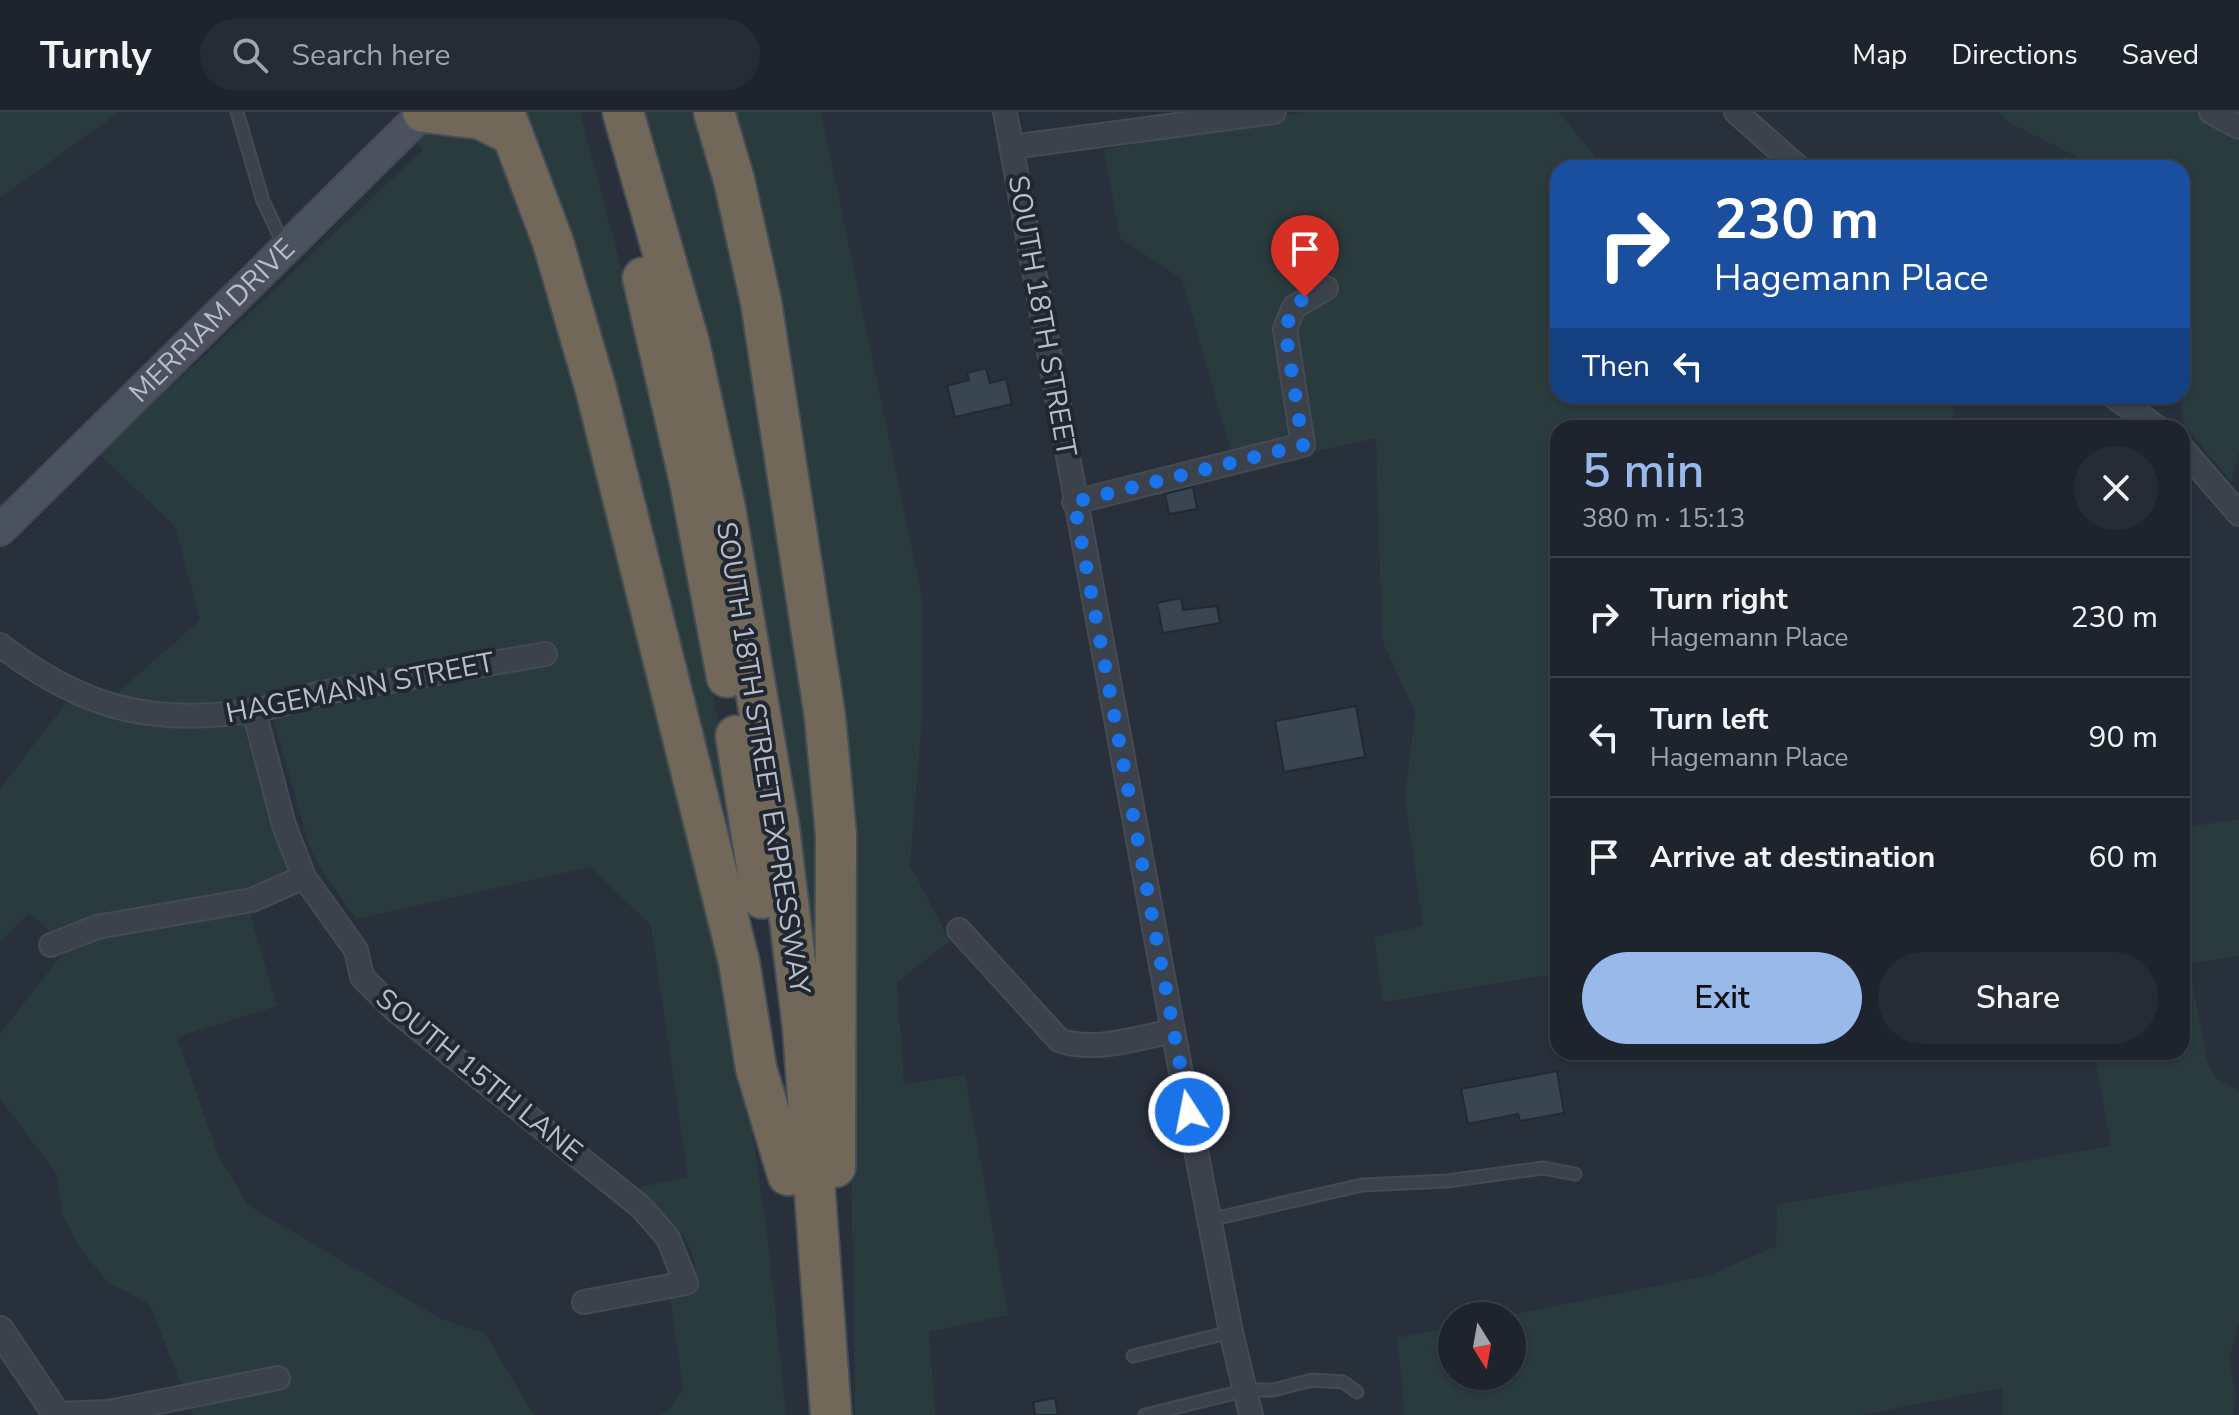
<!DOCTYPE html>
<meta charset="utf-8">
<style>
body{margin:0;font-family:"Nunito Sans",sans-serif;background:#262c35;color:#f1f3f6;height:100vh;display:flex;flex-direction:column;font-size:30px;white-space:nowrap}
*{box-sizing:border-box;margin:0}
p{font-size:26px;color:#a1a4aa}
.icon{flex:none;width:44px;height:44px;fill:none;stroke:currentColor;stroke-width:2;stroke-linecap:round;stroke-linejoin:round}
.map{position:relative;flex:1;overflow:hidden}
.sheet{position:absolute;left:1550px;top:308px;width:640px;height:640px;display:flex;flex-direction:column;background:#1e242d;border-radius:24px;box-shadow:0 2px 6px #0004,0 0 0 2px #3c4149}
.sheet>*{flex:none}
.banner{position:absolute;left:1550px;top:48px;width:640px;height:244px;border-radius:24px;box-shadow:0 2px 6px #0004,0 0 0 2px #3c4149;background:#1a4fa0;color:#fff;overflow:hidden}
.needle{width:52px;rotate:169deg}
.controls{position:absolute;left:1438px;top:1190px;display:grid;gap:16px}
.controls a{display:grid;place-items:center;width:88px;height:88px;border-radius:50%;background:#1e242d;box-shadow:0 2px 6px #0004,0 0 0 2px #3c4149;font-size:40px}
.pin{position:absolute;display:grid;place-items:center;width:68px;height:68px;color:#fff;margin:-82px -34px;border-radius:50% 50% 50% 0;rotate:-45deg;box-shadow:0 0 8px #0007}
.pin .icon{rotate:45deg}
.me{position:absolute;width:88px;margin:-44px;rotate:349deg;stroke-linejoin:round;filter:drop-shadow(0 0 6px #0008)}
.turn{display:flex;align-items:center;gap:28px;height:168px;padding:0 32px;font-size:36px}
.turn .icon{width:104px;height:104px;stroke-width:2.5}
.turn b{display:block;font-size:56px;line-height:68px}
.then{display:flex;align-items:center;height:76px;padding:0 32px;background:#0003;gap:16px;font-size:30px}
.round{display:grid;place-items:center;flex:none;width:84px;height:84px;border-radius:42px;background:#262c35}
.summary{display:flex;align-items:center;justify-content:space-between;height:136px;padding:0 32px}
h1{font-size:48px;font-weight:600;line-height:60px;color:#99b9eb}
.cta{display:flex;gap:16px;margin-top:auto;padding:16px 32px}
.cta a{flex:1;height:92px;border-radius:48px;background:#99b9eb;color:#111;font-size:32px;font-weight:600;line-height:92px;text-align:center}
.cta a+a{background:#262c35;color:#f1f3f6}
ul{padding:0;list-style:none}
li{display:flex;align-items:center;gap:24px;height:120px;padding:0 32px;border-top:2px solid #3c4149}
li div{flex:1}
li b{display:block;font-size:30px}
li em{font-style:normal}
header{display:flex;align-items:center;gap:48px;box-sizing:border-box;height:112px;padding:0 40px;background:#1e242d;border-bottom:2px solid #3c4149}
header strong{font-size:38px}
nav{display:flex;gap:44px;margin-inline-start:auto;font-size:28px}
.search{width:560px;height:72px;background:#262c35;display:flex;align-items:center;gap:20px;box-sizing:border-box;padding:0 28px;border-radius:44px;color:#a1a4aa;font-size:30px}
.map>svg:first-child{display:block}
.green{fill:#2a3b3d}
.building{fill:#3a4552;stroke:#222933;stroke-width:2}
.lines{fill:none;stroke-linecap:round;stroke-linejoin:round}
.service-casing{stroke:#454b55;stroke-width:15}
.minor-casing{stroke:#454b55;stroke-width:26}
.tertiary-casing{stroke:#454b55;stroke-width:30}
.secondary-casing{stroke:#454b55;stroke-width:34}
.motorway-casing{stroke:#464d57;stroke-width:44}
.service{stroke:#3b424c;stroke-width:11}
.minor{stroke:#3b424c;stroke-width:22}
.tertiary{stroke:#3b424c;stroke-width:26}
.secondary{stroke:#4a525f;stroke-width:30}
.motorway{stroke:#71685a;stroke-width:40}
.route{stroke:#1a73e8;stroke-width:14;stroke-dasharray:0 25.2}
.labels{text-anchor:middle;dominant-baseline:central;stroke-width:8;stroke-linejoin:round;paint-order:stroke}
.street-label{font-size:28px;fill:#b8bec7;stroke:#202731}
</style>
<header>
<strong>Turnly</strong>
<div class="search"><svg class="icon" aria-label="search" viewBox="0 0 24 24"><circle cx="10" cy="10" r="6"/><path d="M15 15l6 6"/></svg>Search here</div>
<nav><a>Map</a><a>Directions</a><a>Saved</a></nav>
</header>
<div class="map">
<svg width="2239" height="1303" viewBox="0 0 2239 1303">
<rect width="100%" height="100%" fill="#28303c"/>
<path class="green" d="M0,0H119L0,86Z
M513,0H580L651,269L711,564L748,824Z
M644,0H705L809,545L824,891C780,590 733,291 644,0Z
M726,0H821L922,485L923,595L910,753L950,829L897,870L904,972L965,963L1008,1203L929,1220L935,1303H855L846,713Z
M1303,0H1559L1604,56H1558V284H1950L1956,316H1558V861L1383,890L1374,825L1423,814L1405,686L1415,601L1382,528L1376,326L1236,357L1182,167L1120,126L1104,38Z
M1999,0H2239V340L2232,370L2185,314L2179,284H2182V56H2099L2010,11Z
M455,14L499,34L560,200L693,717L745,969L768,1130L786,1303H658L669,1298L683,1277L670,1185L692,1175C707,1132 663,1103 635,1076L688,1065L651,813L590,755L356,807L320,756L309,734L268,587L178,597L113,585L200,508L175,414L99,342L423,38L414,27L427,20Z
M66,591L115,604L243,609L252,613L297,762L245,781L83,809L50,819L29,801L0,830V677Z
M2239,707V844L2189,852L2207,949L2216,966L2239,978V1211L2229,1246L2236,1284L2233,1303H2003L2002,1276L1860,1303H1403L1405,1299L1397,1226L1452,1215V1264H1512V1204H1505L1710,1163L1776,1134L1777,1093L2111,1034L2094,940H2182V716Z
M250,802L277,894L177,925L218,1043L249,1094L441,1207L485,1221L534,1303H193L150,1193L108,1170L79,1135L62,1101L57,1062L0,987V922L63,841L87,830L111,822Z"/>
<path class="building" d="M986,256L990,271L1006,267L1012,292L955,305L947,274L969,268L967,261Z
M1193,375L1197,397L1169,402L1165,382Z
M1181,486L1183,498L1217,494L1220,511L1163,521L1157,491Z
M1356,594L1365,645L1284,660L1275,609Z
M1557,959L1564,1001L1520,1009L1518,1002L1468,1012L1461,977Z
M1055,1286L1058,1303H1035L1033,1290Z"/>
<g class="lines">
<g class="service-casing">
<path id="service" d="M237,0L263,89L284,133
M1209,1108L1362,1073L1447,1069L1543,1056L1575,1062
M1133,1244L1231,1220
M1145,1303L1247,1278H1273L1312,1268L1343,1270L1357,1280"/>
</g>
<g class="minor-casing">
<path id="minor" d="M1005,0L1173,919L1231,1220L1251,1303
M1736,0L1799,56
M2211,0L2239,15
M1012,35L1274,0
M2113,284L2158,316
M2182,336L2239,402
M1074,390L1303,333L1285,217L1294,195L1326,176
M0,533C81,595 149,614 251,599C275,596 298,586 322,581C396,568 471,555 545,542
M254,599L284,713L304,765L356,838L362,865L394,897L641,1095L668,1126L686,1171L584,1190
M959,818L1059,928C1094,941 1137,926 1173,919
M51,833L97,815L252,788L304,765
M57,1302L109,1300L278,1266"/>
</g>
<g class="tertiary-casing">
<path id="tertiary" d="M0,1218L57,1303"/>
</g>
<g class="secondary-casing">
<g id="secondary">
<path id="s1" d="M0,418L424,0"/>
</g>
</g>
<g class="motorway-casing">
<path id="motorway" d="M423,0L481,7L513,23
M504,0L553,130L596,278L739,850L756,956L788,1063
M623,0L689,231L725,396L779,715L803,916L831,1303
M714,0L734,68L761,190L825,605L836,723L835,1055
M643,166L690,370L727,565
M736,624L762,786"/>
</g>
<use href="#service" class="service"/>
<use href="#minor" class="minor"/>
<use href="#tertiary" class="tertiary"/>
<use href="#secondary" class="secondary"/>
<use href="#motorway" class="motorway"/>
</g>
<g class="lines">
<path class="route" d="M1189,1000L1074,390L1303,333L1285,217L1294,195L1305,185"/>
</g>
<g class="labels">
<g class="street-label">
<text transform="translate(1042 204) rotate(80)">SOUTH 18TH STREET</text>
<text stroke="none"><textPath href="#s1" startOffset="298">MERRIAM DRIVE</textPath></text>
<text transform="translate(360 576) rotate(-11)">HAGEMANN STREET</text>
<text transform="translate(763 646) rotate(81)">SOUTH 18TH STREET EXPRESSWAY</text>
<text transform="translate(479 963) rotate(39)">SOUTH 15TH LANE</text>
</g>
</g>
</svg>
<div class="controls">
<a><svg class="needle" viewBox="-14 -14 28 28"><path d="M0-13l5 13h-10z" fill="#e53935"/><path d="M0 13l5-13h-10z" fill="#a1a4aa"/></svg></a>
</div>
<div class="pin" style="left:1305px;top:185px;background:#d93025"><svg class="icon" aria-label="arrive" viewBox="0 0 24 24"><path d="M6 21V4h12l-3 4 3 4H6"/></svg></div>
<svg class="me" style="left:1189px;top:1000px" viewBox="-20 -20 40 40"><circle r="17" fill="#1a73e8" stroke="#fff" stroke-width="3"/><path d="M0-11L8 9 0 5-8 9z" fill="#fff"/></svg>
<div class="banner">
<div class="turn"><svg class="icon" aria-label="right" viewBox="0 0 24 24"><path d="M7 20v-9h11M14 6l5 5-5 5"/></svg><div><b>230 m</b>Hagemann Place</div></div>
<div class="then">Then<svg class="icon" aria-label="left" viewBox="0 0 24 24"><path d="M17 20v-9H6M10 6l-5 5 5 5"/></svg></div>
</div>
<section class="sheet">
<div class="summary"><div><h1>5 min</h1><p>380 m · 15:13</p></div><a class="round"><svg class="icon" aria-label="close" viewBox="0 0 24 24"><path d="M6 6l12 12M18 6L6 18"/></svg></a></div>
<ul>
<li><svg class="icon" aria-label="right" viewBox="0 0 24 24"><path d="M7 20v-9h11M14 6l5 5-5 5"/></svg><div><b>Turn right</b><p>Hagemann Place</p></div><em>230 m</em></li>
<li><svg class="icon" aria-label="left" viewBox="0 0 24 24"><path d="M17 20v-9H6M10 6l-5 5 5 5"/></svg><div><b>Turn left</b><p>Hagemann Place</p></div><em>90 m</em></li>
<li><svg class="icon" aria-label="arrive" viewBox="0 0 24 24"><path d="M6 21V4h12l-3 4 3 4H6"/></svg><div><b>Arrive at destination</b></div><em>60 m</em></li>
</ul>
<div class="cta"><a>Exit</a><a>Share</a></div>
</section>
</div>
